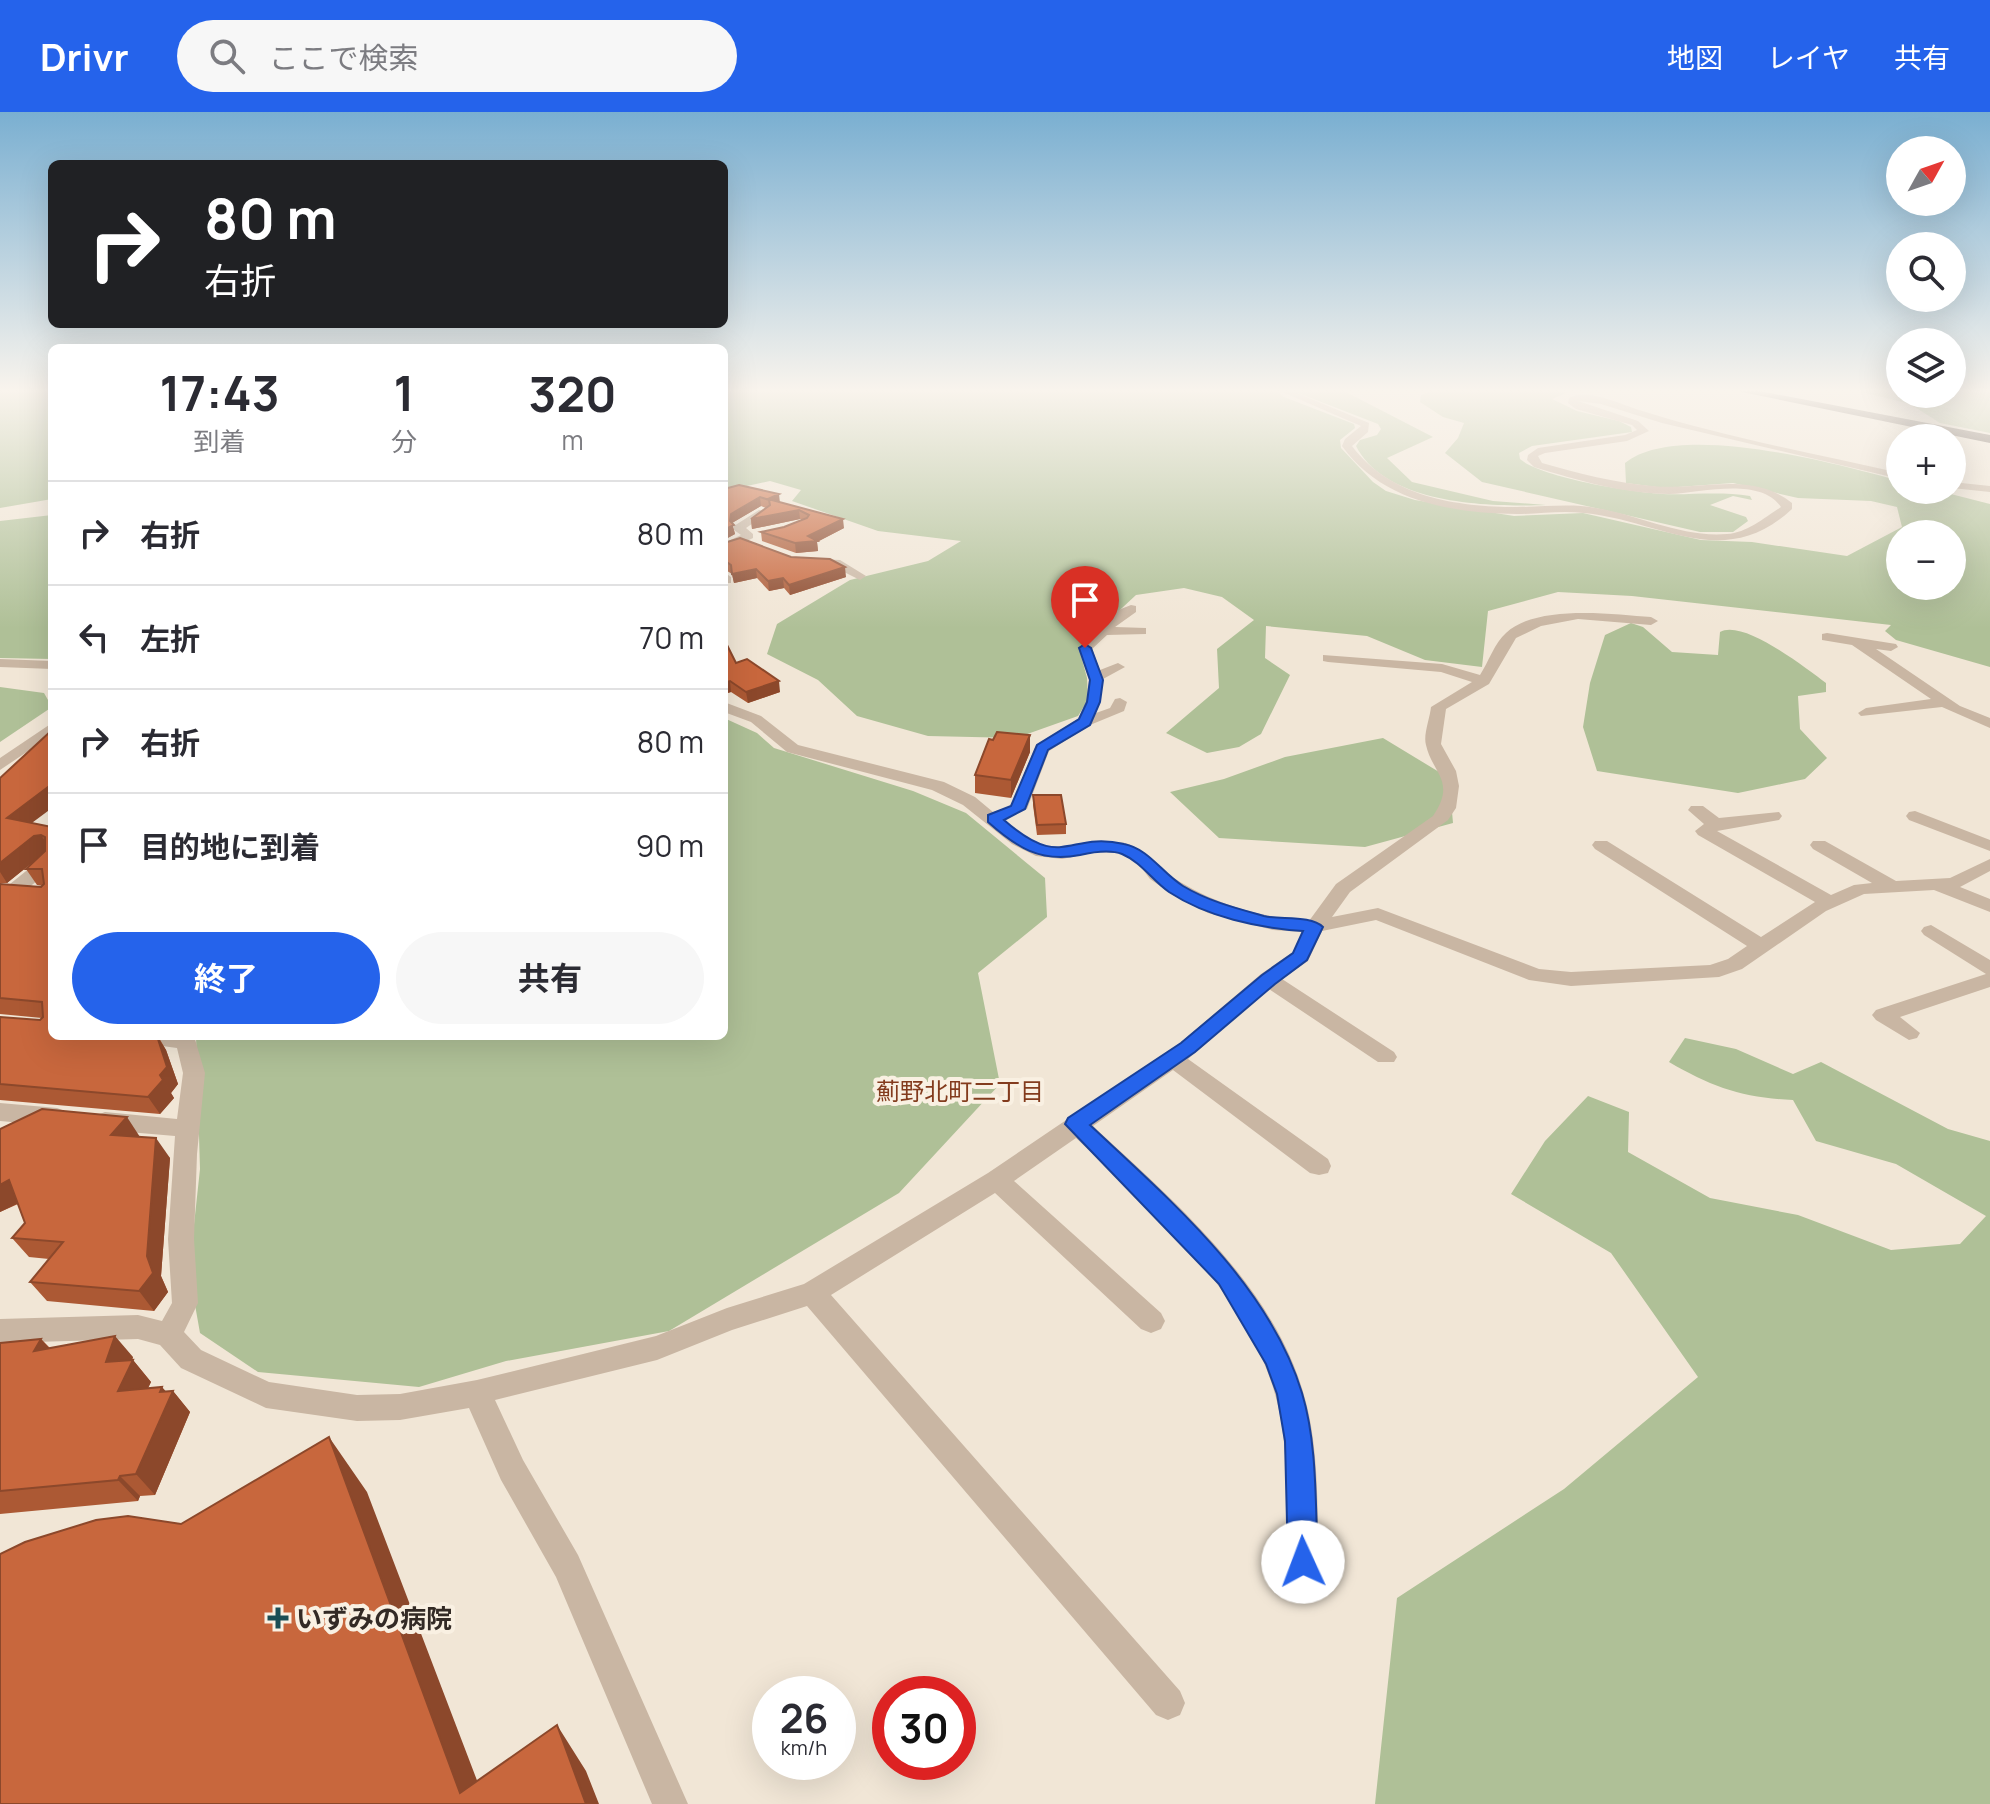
<!DOCTYPE html>
<html lang="ja">
<meta charset="utf-8">
<style>
body{margin:0;font-family:Manrope,"Noto Sans JP",sans-serif;background:#f7f7f7;color:#2b2b33;height:100vh;display:flex;flex-direction:column;font-size:30px;white-space:nowrap}
*{box-sizing:border-box;margin:0}
p{font-size:26px;color:#7c7c81}
.icon{flex:none;width:44px;height:44px;fill:none;stroke:currentColor;stroke-width:2;stroke-linecap:round;stroke-linejoin:round}
.map{position:relative;flex:1;overflow:hidden}
.details{position:absolute;left:48px;top:232px;width:680px;height:696px;display:flex;flex-direction:column;background:#fff;border-radius:12px;box-shadow:0 8px 32px #0002}
.details>*{flex:none}
.hud{position:absolute;left:48px;top:48px;width:680px;height:168px;border-radius:12px;box-shadow:0 8px 32px #0002;background:#202124;color:#fff;overflow:hidden}
.needle{width:52px;rotate:50deg}
.tools{position:absolute;left:1886px;top:24px;display:grid;gap:16px}
.tools a{display:grid;place-items:center;width:80px;height:80px;border-radius:50%;background:#fff;box-shadow:0 8px 32px #0002;font-size:40px}
.speed{position:absolute;left:752px;top:1564px;display:flex;gap:16px;font-size:40px;font-weight:700;text-align:center}
.speed>*{display:grid;place-content:center;width:104px;height:104px;border-radius:50%;background:#fff;box-shadow:0 8px 32px #0002;line-height:1}
.speed small{font-size:20px;font-weight:400}
.speed .limit{border:12px solid #d22;background:#fff;color:#111}
.pin{position:absolute;display:grid;place-items:center;width:68px;height:68px;color:#fff;margin:-82px -34px;border-radius:50% 50% 50% 0;rotate:-45deg;box-shadow:0 0 8px #0007}
.pin .icon{rotate:45deg}
.me{position:absolute;width:88px;margin:-44px;rotate:358deg;stroke-linejoin:round;filter:drop-shadow(0 0 6px #0008)}
.turn{display:flex;align-items:center;gap:28px;height:168px;padding:0 24px;font-size:36px}
.turn .icon{width:104px;height:104px;stroke-width:2.5}
.turn b{display:block;font-size:56px;line-height:68px}
.eta{display:flex;justify-content:space-evenly;align-items:center;height:136px;text-align:center}
.eta b{font-size:48px;font-weight:700;line-height:56px}
.button{display:flex;gap:16px;margin-top:auto;padding:16px 24px}
.button a{flex:1;height:92px;border-radius:48px;background:#2563eb;color:#fff;font-size:32px;font-weight:700;line-height:92px;text-align:center}
.button a+a{background:#f7f7f7;color:#2b2b33}
ul{padding:0;list-style:none}
li{display:flex;align-items:center;gap:24px;height:104px;padding:0 24px;border-top:2px solid #e1e1e2}
li div{flex:1}
li b{display:block;font-size:30px}
li em{font-style:normal}
header{display:flex;align-items:center;gap:48px;box-sizing:border-box;height:112px;padding:0 40px;background:#2563eb;color:#fff}
header strong{font-size:38px}
nav{display:flex;gap:44px;margin-inline-start:auto;font-size:28px}
.search{width:560px;height:72px;background:#f7f7f7;display:flex;align-items:center;gap:20px;box-sizing:border-box;padding:0 28px;border-radius:44px;color:#7c7c81;font-size:30px}
.map>svg:first-child{display:block}
.green{fill:#afc097;fill-rule:evenodd}
.lines{fill:none;stroke-linecap:round;stroke-linejoin:round}
.minor{fill:#c9b6a3;fill-rule:evenodd}
.motorway{fill:#55453c;fill-rule:evenodd}
.wall{fill:#ac5934}
.shaded-wall{fill:#8c482b}
.building{fill:#c8673d;stroke:#8c482b;stroke-width:2}
.route{fill:#2563eb;stroke:#184099;stroke-width:2}
.poi-dot{fill:#1a4e55;stroke:#f9f0e2;stroke-width:3}
.labels{text-anchor:middle;dominant-baseline:central;stroke-width:8;stroke-linejoin:round;paint-order:stroke}
.neighbourhood-label{font-size:24px;fill:#833b1d;stroke:#f9f0e2}
.near-poi-label{font-size:26px;font-weight:bold;fill:#332a25;stroke:#f9f0e2;text-anchor:start}
</style>
<header>
<strong>Drivr</strong>
<div class="search"><svg class="icon" aria-label="search" viewBox="0 0 24 24"><circle cx="10" cy="10" r="6"/><path d="M15 15l6 6"/></svg>ここで検索</div>
<nav><a>地図</a><a>レイヤ</a><a>共有</a></nav>
</header>
<div class="map">
<svg width="1990" height="1692" viewBox="0 0 1990 1692">
<rect width="100%" height="100%" fill="#f1e6d6"/>
<path class="green" d="M0,279H52V387L0,396Z
M724,279H1277L1284,285L1354,312L1355,316L1340,328L1341,336L1373,370L1386,379L1415,388L1514,404L1583,401L1701,428L1752,430L1847,444L1902,415L1897,395L1871,389L1798,386L1733,371L1664,376L1626,371L1625,351C1677,308 1839,352 1900,369V378H1935L1990,392V555L1896,528L1885,519L1891,513L1632,484L1558,480L1488,499L1482,555L1425,548L1367,524L1266,514L1265,546L1290,563L1261,622L1239,635L1207,641L1166,621L1219,576L1217,537L1254,508L1222,485L1184,476L1136,483L1079,536L1087,566L1088,588L1078,604L1016,626L928,624L857,604L818,568L767,542L777,512L850,468L928,449L961,429L878,419L792,389L801,378L770,369L724,379ZM1900,422H1952V474H1900Z
M1293,279H1344L1433,325L1387,346L1412,370L1493,389L1546,393C1489,395 1386,393 1356,334L1360,328L1377,323L1381,317L1378,312Z
M1431,279H1563L1566,281L1552,287L1577,299L1619,309L1631,315L1632,320L1532,334L1519,341L1520,347C1542,366 1632,380 1663,382C1693,383 1720,379 1750,384L1752,388L1733,384L1710,393L1746,405L1748,409L1733,420H1700L1482,370L1445,341L1458,326L1464,311L1443,305L1420,290L1421,283Z
M1858,279H1900V282L1990,279V321L1940,311L1910,292Z
M52,403V547L0,546V409Z
M1631,511L1643,515L1672,540L1718,543L1720,520C1744,507 1805,556 1826,571V580L1798,584L1800,617L1827,646L1805,667L1738,681L1597,659L1583,615L1590,571L1605,523Z
M0,575L44,581L52,595L0,630Z
M724,606L757,621L774,636L913,679L966,701L1045,766L1047,805L978,861L1000,972L899,1081L669,1219L506,1249L419,1275L258,1260L200,1221L189,1159L200,1057L196,924H724Z
M1383,626L1449,666L1453,711L1365,735L1219,726L1170,680L1224,667L1285,645Z
M1685,926L1736,937L1793,962L1821,950L1948,1017L1990,1029V1692H1375L1397,1486L1564,1377L1698,1265L1611,1141L1511,1082L1545,1029L1588,984L1629,1000L1628,1040L1710,1086L1798,1103L1891,1138L1960,1132L1986,1104L1896,1052L1816,1029L1793,988C1743,986 1712,975 1669,950Z"/>
<g class="lines">
<path class="minor" d="M1280,279H1292L1369,311L1368,320L1352,334C1390,385 1457,395 1517,395C1544,395 1570,391 1596,396C1639,403 1683,426 1727,422C1747,421 1765,405 1781,395C1760,364 1701,381 1669,382C1624,382 1577,368 1534,355L1527,348L1528,343L1538,336L1625,323L1637,318L1632,313L1576,297L1568,291L1569,286C1587,276 1620,292 1639,298C1724,325 1813,341 1900,361V367L1662,311L1601,292L1578,289L1638,309L1649,319L1627,329L1545,341L1538,344L1542,351C1578,361 1615,371 1652,374C1700,379 1751,358 1792,391V397C1723,461 1660,408 1584,401C1561,398 1539,402 1517,402C1452,401 1382,390 1342,334L1345,327L1361,314Z
M1952,370L1990,374V380L1952,376Z
M759,398L769,400L746,416L753,422V426L724,440V431L741,423L734,418V414Z
M819,447L840,448L866,464L860,468L834,455L815,454V448Z
M724,460L731,465V471H724Z
M1131,493L1136,494V500L1115,515L1146,516V522L1107,523L1092,537L1100,558L1118,551L1125,555L1103,567L1096,601L1110,596L1115,587L1120,586L1127,590L1124,599L1090,613L1049,639L1027,697L1004,708C1016,718 1030,730 1045,735C1071,743 1098,725 1125,731C1146,737 1153,753 1169,763C1213,792 1257,805 1309,809L1336,772L1433,704C1457,669 1432,661 1426,633C1423,623 1430,606 1431,595L1472,570L1441,560L1328,550L1323,549V543L1442,552L1480,563C1488,551 1495,530 1506,521C1537,492 1612,502 1651,505L1658,509L1651,513L1578,507L1541,514L1516,526L1489,572L1446,597L1441,632L1456,659L1459,674L1456,696L1448,708L1350,780L1332,805L1378,796L1539,857L1571,860L1710,853L1728,847L1747,834L1595,737L1592,733L1595,729H1607L1761,825L1815,790L1698,723L1695,719L1704,712L1688,698L1691,694H1703L1719,706L1779,700L1782,704L1779,708L1717,719L1831,783L1854,773L1872,771L1813,737L1810,733L1813,729H1825L1896,769L1950,766L1990,747V759L1960,775L1990,787V800L1934,778L1864,782L1826,799L1742,857L1719,865L1571,874L1529,868L1376,808L1322,819L1308,849L1282,867L1394,940L1397,945L1394,950H1378L1269,877L1188,947L1328,1047L1331,1054L1328,1061L1319,1063L1310,1061L1173,958L1093,1014C1179,1094 1284,1182 1309,1303C1319,1352 1317,1401 1319,1450L1314,1461L1303,1466L1292,1461L1287,1450C1286,1401 1289,1351 1280,1303C1258,1188 1156,1103 1076,1026L1014,1069L1161,1201L1165,1209L1161,1217L1151,1221L1141,1217L995,1081L831,1183L1180,1579L1185,1591L1180,1603L1168,1608L1156,1603L807,1194L732,1218L657,1248L495,1288L523,1348L578,1443L688,1692H652L556,1465L501,1368L469,1296L400,1308L357,1309L266,1296L181,1256L160,1233L138,1227L0,1231V1207L138,1203L162,1209L172,1191L168,1127L175,1024L105,1018L97,1015L93,1009L97,1003L105,1000L177,1007L183,961L177,936L125,929L122,924H194L205,961L197,1042L194,1127L198,1191L184,1220L201,1238L269,1270L357,1283L400,1282L477,1268L656,1224L727,1196L804,1172L988,1061L1180,931L1261,862L1293,840L1302,820L1273,818L1208,801L1173,783L1150,767L1138,751L1119,741L1097,740L1062,747L1036,744L1012,732L963,693L932,678L787,640L751,610L724,600V590L761,604L798,633L944,670L975,685L993,700L1011,694L1036,633L1078,607L1086,590L1089,568L1078,536L1116,499Z
M1827,521L1896,532L1898,535L1891,539L1876,537L1960,594L1990,606V616L1942,595L1861,604L1858,601L1866,596L1931,587L1852,533L1822,528V522Z
M0,547L52,549V557L0,555Z
M52,611V623L0,658V646Z
M1915,699L1990,728V739L1909,708L1906,704L1909,700Z
M52,742V756L19,784H5L3,780L5,776L46,743Z
M1931,813L1990,848V875L1900,905L1920,921L1917,926L1909,928L1876,908L1872,903L1876,898L1986,862L1924,823L1921,819L1924,815Z
M0,991L57,996L65,999L69,1005L65,1011L57,1014L0,1009Z"/>
<path class="motorway" d="M1737,279H1759L1990,323V331Z"/>
</g>
<path class="wall" d="M739,373L780,391L844,416L817,430L818,439L796,441L762,429L761,420L784,415L803,408L800,407L752,417L751,407L766,396L761,394L732,411L735,422L724,428V377Z
M724,431L846,465L790,483L784,476L769,479L757,466L734,471L732,462L724,457Z
M724,527L736,551L780,580L748,591L731,580L724,582Z
M1030,623V640L1011,686L975,681V663L993,628Z
M0,666L32,711L52,715V924H158L166,938L178,972L171,981L174,986L160,1002L0,988V905L40,908L42,906L0,902V772L41,775L43,774L37,773L26,757L38,746L7,771H0Z
M1033,683L1066,712V722L1037,723L1033,693Z
M0,1017L140,1025L170,1046L161,1164L168,1180L154,1199L47,1189L30,1170L49,1147L29,1145L12,1126L25,1111L18,1092L0,1100Z
M41,1227L50,1236L133,1245L132,1248H133L151,1270L148,1276L166,1280L173,1279L190,1300L155,1383L140,1384L138,1389L0,1402V1231Z"/>
<path class="shaded-wall" d="M779,382L780,391L768,387Z
M760,385L761,394L732,411L735,422L724,428V418L730,409L731,402Z
M799,398L800,407L752,417L751,407Z
M843,407L844,416L817,430L818,439L796,441L795,431Z
M845,455L846,465L790,483L789,473Z
M756,457L757,466L734,471L732,462Z
M783,466L784,476L769,479L768,469Z
M730,569L731,580L724,582V571Z
M779,569L780,580L748,591L746,580Z
M1030,623V640L1011,686V668Z
M52,672V696L17,722L7,706Z
M41,723L52,739L44,741L7,771L0,760V751L34,724Z
M157,924L166,938L178,972L171,981L160,963Z
M163,968L174,986L160,1002L148,985Z
M127,1005L140,1025L111,1023Z
M156,1026L170,1046L161,1164L168,1180L154,1199L139,1179L147,1144Z
M9,1068L25,1088L0,1100V1073Z
M115,1224L133,1245L129,1256L133,1248L151,1270L136,1300L118,1279L106,1250Z
M41,1227L61,1249L34,1239Z
M162,1275L171,1285L173,1279L190,1300L155,1383L136,1362Z
M329,1325L367,1380L486,1692L460,1681Z
M120,1364L140,1384L138,1389L118,1368Z
M557,1613L586,1659L599,1692H586Z"/>
<path class="building" d="M739,373L779,382L768,387L843,407L808,424L817,429L795,431L761,420L784,415L807,406L809,403L799,398L751,407L770,393L769,388L760,385L731,402L730,409L734,413L724,418V377Z
M740,426L791,445L830,447L845,455L789,473L783,466L768,469L756,457L732,462L731,453L724,448V431Z
M724,527L736,551L747,547L779,569L746,580L730,569L724,571Z
M52,618V672L7,706L52,715V924H157L167,955L160,963L163,968L148,985L0,972V905L40,908L43,905L42,890L0,886V772L41,775L44,772L42,757H26L45,739V725L41,723L34,724L0,751V666Z
M997,620L1030,623L1011,668L975,663L989,627L993,628Z
M1033,683H1061L1066,712L1037,713Z
M42,997L127,1005L111,1023L156,1026L147,1144L153,1161L139,1179L30,1170L63,1130L12,1126L25,1111L9,1068L0,1073V1017Z
M115,1224L106,1250L133,1248L118,1279L162,1275L160,1280L173,1279L136,1362L120,1364L118,1368L0,1379V1231L41,1227L34,1239Z
M329,1325L460,1681L557,1613L586,1692H0V1442L25,1430L96,1408L128,1404L181,1412Z"/>
<linearGradient id="sky" x2="0" y2="1"><stop stop-color="#7aafd1"/><stop offset="0.54" stop-color="#f9f4ed"/><stop offset="1" stop-color="#f9f4ed" stop-opacity="0"/></linearGradient>
<rect width="1990" height="516" fill="url(#sky)"/>
<path class="route" d="M1085,532L1091,536L1103,568L1100,590L1090,613L1048,638L1025,697L1004,708C1063,760 1067,719 1124,732C1149,737 1162,761 1183,774C1208,789 1235,796 1264,804C1280,808 1311,803 1323,815L1307,848L1275,872L1195,940L1090,1013C1170,1088 1269,1172 1302,1281C1318,1334 1315,1395 1318,1450L1313,1460L1303,1465L1293,1460L1288,1450L1285,1329L1277,1282L1266,1252L1219,1172L1065,1012L1068,1006L1181,931L1262,863L1293,841L1303,819C1258,816 1207,805 1169,780C1152,768 1141,750 1122,742C1109,737 1093,740 1080,743C1040,751 1016,735 988,710V703L1011,694L1037,633L1079,607L1087,590L1090,568L1079,536Z"/>
<path class="poi-dot" d="M274 1494h8v8h8v8h-8v8h-8v-8h-8v-8h8z"/>
<g class="labels">
<g class="neighbourhood-label">
<text x="960" y="978">薊野北町二丁目</text>
</g>
<g class="near-poi-label">
<text x="296" y="1506">いずみの病院</text>
</g>
</g>
</svg>
<div class="tools">
<a><svg class="needle" viewBox="-14 -14 28 28"><path d="M0-13l5 13h-10z" fill="#e53935"/><path d="M0 13l5-13h-10z" fill="#7c7c81"/></svg></a>
<a><svg class="icon" aria-label="search" viewBox="0 0 24 24"><circle cx="10" cy="10" r="6"/><path d="M15 15l6 6"/></svg></a>
<a><svg class="icon" aria-label="layers" viewBox="0 0 24 24"><path d="M12 4l9 5-9 5-9-5zM3 14l9 5 9-5"/></svg></a>
<a>+</a>
<a>−</a>
</div>
<div class="speed"><div>26<small>km/h</small></div><div class="limit">30</div></div>
<div class="pin" style="left:1085px;top:536px;background:#d93025"><svg class="icon" aria-label="arrive" viewBox="0 0 24 24"><path d="M6 21V4h12l-3 4 3 4H6"/></svg></div>
<svg class="me" style="left:1303px;top:1450px" viewBox="-20 -20 40 40"><circle r="19" fill="#fff"/><path d="M0-13L10 11 0 6-10 11z" fill="#2563eb"/></svg>
<div class="hud">
<div class="turn"><svg class="icon" aria-label="right" viewBox="0 0 24 24"><path d="M7 20v-9h11M14 6l5 5-5 5"/></svg><div><b>80 m</b>右折</div></div>
</div>
<section class="details">
<div class="eta">
<div><b>17:43</b><p>到着</p></div>
<div><b>1</b><p>分</p></div>
<div><b>320</b><p>m</p></div>
</div>
<ul>
<li><svg class="icon" aria-label="right" viewBox="0 0 24 24"><path d="M7 20v-9h11M14 6l5 5-5 5"/></svg><div><b>右折</b></div><em>80 m</em></li>
<li><svg class="icon" aria-label="left" viewBox="0 0 24 24"><path d="M17 20v-9H6M10 6l-5 5 5 5"/></svg><div><b>左折</b></div><em>70 m</em></li>
<li><svg class="icon" aria-label="right" viewBox="0 0 24 24"><path d="M7 20v-9h11M14 6l5 5-5 5"/></svg><div><b>右折</b></div><em>80 m</em></li>
<li><svg class="icon" aria-label="arrive" viewBox="0 0 24 24"><path d="M6 21V4h12l-3 4 3 4H6"/></svg><div><b>目的地に到着</b></div><em>90 m</em></li>
</ul>
<div class="button"><a>終了</a><a>共有</a></div>
</section>
</div>
